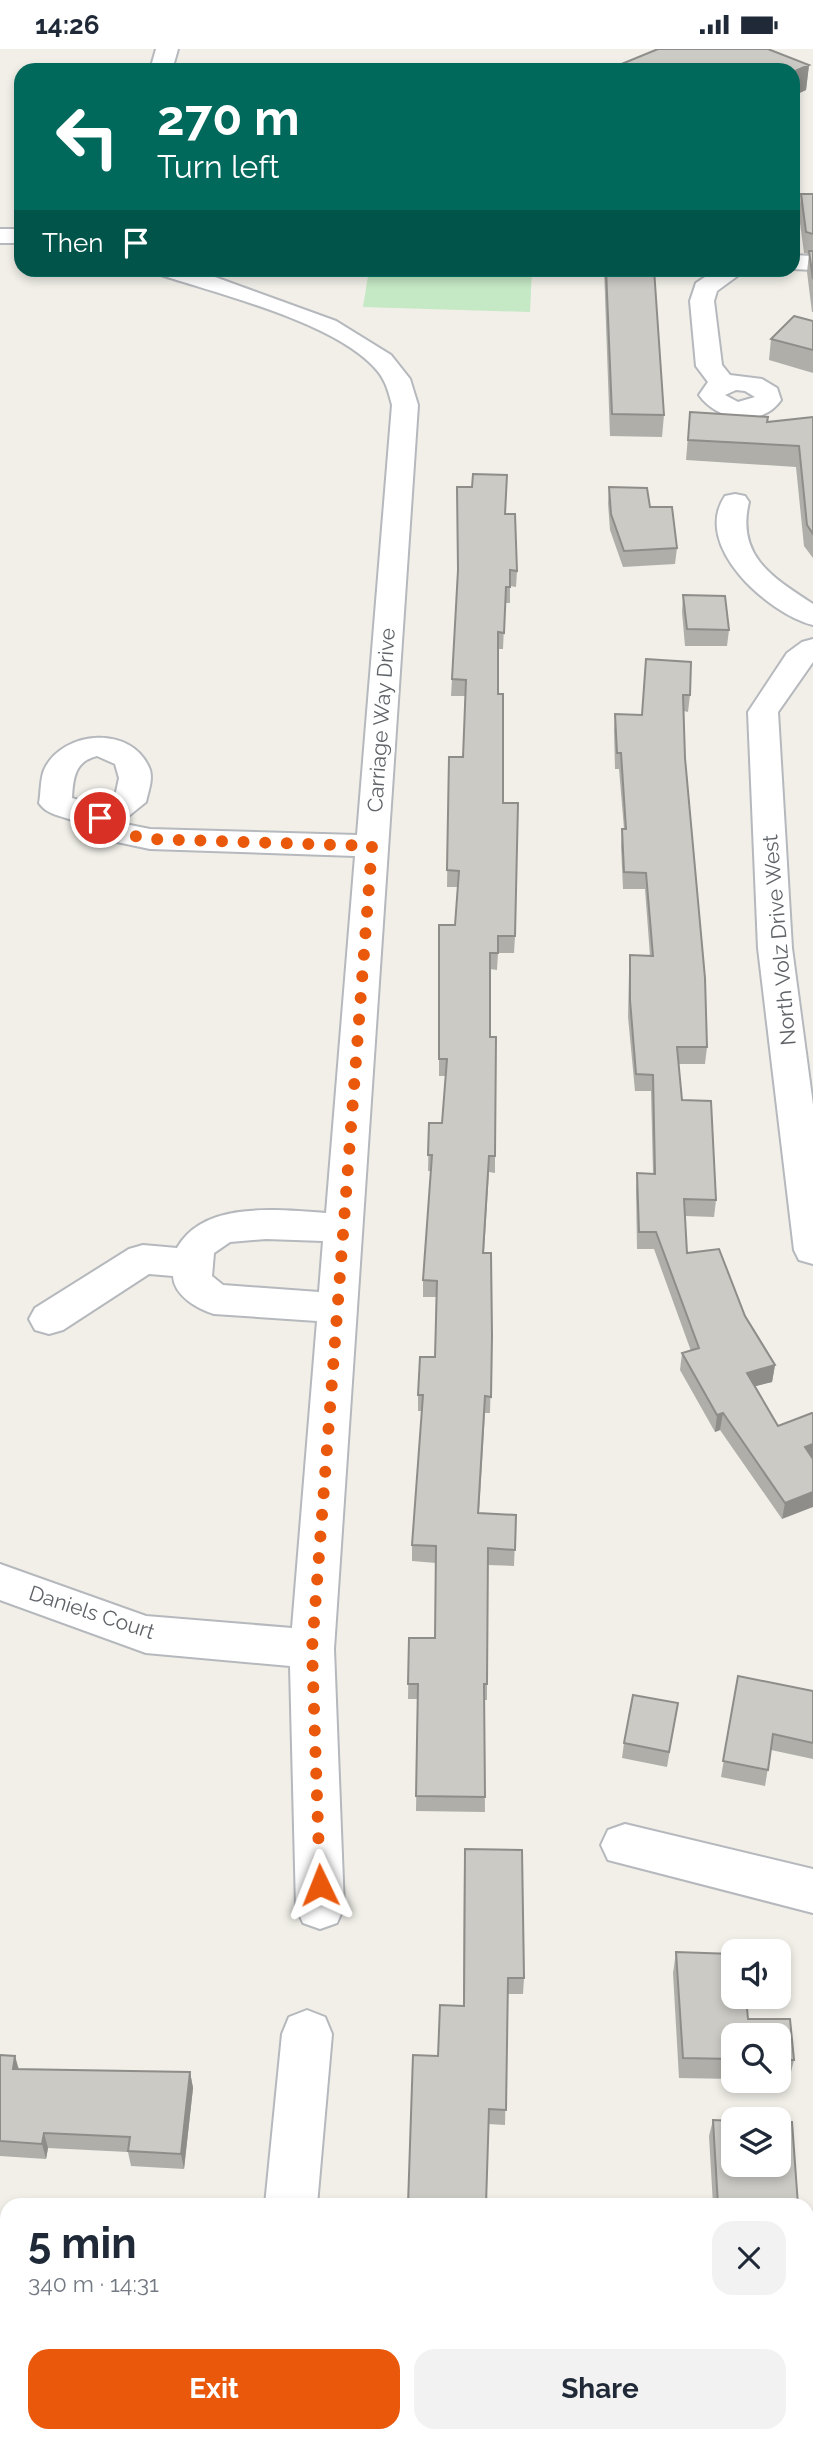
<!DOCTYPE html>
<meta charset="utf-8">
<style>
body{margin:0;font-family:Raleway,sans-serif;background:#f2f2f3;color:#1f2937;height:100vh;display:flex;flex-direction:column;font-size:26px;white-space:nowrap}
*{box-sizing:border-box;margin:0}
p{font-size:23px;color:#747a83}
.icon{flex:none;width:38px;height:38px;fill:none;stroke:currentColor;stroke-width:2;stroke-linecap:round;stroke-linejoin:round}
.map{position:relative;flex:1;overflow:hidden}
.sheet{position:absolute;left:0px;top:2149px;width:814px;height:245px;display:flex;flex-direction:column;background:#fff;border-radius:21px 21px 0 0;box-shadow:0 4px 10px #0003}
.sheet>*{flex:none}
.banner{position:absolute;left:14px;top:14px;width:786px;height:214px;border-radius:21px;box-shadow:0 4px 10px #0003;background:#00695c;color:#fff;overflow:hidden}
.fabs{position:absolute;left:721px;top:1890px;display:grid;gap:14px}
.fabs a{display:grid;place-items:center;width:70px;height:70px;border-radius:14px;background:#fff;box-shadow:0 4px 10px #0003;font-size:35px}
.pin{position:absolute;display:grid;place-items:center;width:60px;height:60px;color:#fff;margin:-30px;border:4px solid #fff;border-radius:50%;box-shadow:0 2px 7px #0007}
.me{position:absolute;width:77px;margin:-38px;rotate:358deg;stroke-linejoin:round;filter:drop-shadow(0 0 5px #0008)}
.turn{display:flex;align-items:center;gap:24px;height:147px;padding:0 28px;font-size:32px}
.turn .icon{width:91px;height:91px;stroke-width:2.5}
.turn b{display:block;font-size:49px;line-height:60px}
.then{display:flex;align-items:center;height:66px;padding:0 28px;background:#0003;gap:14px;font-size:26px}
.round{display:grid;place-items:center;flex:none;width:74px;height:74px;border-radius:21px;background:#f2f2f3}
.summary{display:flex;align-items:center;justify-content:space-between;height:119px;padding:0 28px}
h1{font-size:42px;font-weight:700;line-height:52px}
.button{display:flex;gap:14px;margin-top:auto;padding:14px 28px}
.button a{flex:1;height:80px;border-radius:21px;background:#ea580c;color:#fff;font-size:28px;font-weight:700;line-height:80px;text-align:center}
.button a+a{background:#f2f2f3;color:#1f2937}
.status{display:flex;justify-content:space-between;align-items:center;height:49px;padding:0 35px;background:#fff;direction:ltr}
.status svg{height:19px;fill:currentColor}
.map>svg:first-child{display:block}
.green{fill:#c5e8c5}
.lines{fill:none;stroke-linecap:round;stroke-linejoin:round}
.street-casing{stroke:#b5b8bc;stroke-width:4}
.street{fill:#fff;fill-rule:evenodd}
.wall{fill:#afaea9}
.shaded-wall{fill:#8f8d8a}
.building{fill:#cccac5;stroke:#8f8d8a;stroke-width:2}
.route{stroke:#ea580c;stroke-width:12;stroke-dasharray:0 21.6}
.labels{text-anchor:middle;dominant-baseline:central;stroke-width:7;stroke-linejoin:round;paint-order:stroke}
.street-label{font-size:21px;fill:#5f6368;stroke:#fff}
</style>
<div class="status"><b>14:26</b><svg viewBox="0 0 49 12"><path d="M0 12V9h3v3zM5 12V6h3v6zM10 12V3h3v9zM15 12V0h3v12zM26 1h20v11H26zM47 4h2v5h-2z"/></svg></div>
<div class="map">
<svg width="813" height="2394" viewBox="0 0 813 2394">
<rect width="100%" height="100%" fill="#f1efe8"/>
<path class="green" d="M369,221H532L530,263L363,258Z"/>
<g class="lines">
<g class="street-casing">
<path id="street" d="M156,0H178L172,21H150Z
M0,180H21V194H0Z
M793,206L813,207V221L793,220Z
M155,220H193L336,272L391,306L410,330L418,356L334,1600L344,1858L337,1874L320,1880L303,1874L296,1858L290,1617L146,1604L0,1551V1515L146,1567L292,1579L317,1272L214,1265C198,1260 174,1247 173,1227L149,1225L63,1281L49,1285L35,1281L29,1270L35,1259L129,1200L143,1196L177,1199C204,1151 278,1161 326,1164L355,807L150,800L98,789C80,764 52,773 39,754C41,744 40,731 44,721C62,681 133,675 150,721C153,731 148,743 146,753L120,774L150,780L357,786L392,356C388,341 385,329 374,318C331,272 218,245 158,225ZM97,707L115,715L119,729L115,748L97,757L72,749C73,729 75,712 97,707ZM266,1190L323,1192L319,1243L223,1236L212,1227L214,1204L230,1193Z
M717,220H747L717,242L714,252L722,316L730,326L762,330L777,339L781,351C761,380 716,371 699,346L708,333L696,317L690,252L696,234ZM736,341L745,342L755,348L738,353L725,346Z
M735,445L745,447L749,453C736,507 772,528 813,555V576C769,565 691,497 725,447Z
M813,590V613L778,663L792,899L813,1056V1215L799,1211L794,1201L758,899L748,663L787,604L802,593Z
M625,1775L813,1820V1864L608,1811L601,1796L608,1781Z
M307,1961L325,1968L332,1985L317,2156H265L282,1985L289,1968Z
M0,2203H7V2257H0Z
M247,2387H303L302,2394H246Z"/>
</g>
<use href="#street" class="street"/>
</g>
<path class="wall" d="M619,16H809L806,41L793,47V21H618Z
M801,145H813V263H812L807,223L809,205L804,204L799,166Z
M604,220H654L664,366L662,388L610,387Z
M813,272V324L769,311L771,290Z
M690,363L767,373L813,368V509L804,497L796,418L686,411Z
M609,438L677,499L675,515L623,518L610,481L608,454Z
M506,465L517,522L516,538L510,537V554H505L503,600H498V645L503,754L515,887L514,904H498L497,921L490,920V988L495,1107V1124L489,1123L484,1204L492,1287L490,1364H485L479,1464L516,1466L514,1517L488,1516L487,1635V1651H484L485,1763L416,1762L418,1650H408L409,1589H435L436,1514L412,1512V1496L422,1362H418V1346L435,1308L436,1248H423V1231L431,1122H428L429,1074H442L446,1027H439V876H455L458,838H447L449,708H463L465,647H451L452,630Z
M683,546L729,581L727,597H685L682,563Z
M646,610L690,646L688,663L684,662L685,709L707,998L705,1015H679L682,1051L716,1151L714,1168L685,1167L687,1204L745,1267L775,1316L772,1333L755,1337L778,1377L812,1364L782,1470L720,1381L715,1383L680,1321L682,1304L691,1302L654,1200H637L636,1141L637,1124L653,1125L651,1042H635L628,968L629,923L630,906L650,907L645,840H623L621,797L622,780H624L619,720H615L614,681L615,665L642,666Z
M738,1627L813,1642V1710L771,1701L765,1737L721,1728Z
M678,1654L667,1718L622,1709L624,1694Z
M464,1816L524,1929L523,1945H508L505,2076L488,2075L438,2007L463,1957Z
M676,1903L733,1905V1948H746L748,1970H790L794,2011L789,2031H779V1986H733V2030L679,2029L673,1924Z
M0,2006L15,2007L19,2020L190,2023L193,2039L184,2120L131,2117L128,2103L48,2099L46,2110L0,2107Z
M713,2071L798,2156H713L709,2087Z
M813,2296V2327L812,2330L813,2394H700L699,2387H807Z"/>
<path class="shaded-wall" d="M809,16L806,41L793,47V23Z
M735,17V21H725Z
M775,1316L772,1333L745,1340L747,1324Z
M723,1364L720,1381L715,1383L717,1366Z
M813,1395V1410L805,1398Z
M813,1443V1458L782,1470L785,1454Z
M15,2007L19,2023L13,2020Z
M190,2023L193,2039L184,2120L181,2105Z
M44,2084L48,2099L46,2110L42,2095Z"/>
<path class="building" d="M658,0H768L809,16L793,23V21H746L735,17L725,21H631L619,16Z
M801,145H813V185L806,183Z
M809,202H813V230Z
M606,220H654L664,366L612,365Z
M794,267L813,272V301L771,290Z
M690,363L768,368L767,373L813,368V485L807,476L799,397L688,391Z
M473,425L507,426L505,465H515L517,522L510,521V538H506L504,584L498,583V645H503V754H518L515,887H498V904H490V988H496L495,1107H489L483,1204H491L492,1287L491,1348L485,1347L478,1464L516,1466L515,1501L488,1499L487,1635H484L485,1748L416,1747L418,1635H408L409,1589H435L436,1497L412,1496L423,1346H418L420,1308H435L437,1232L423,1231L432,1106H428L429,1074H442L447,1010H439V876H455L459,822L447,821L449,708H463L466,631L452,630L458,521L457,438H472Z
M609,438L647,439L650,458H672L677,499L624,502L611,465Z
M683,546L725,547L729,581L687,580Z
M646,610L691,613L690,646H683L685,709L705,929L707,998H677L682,1051L711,1052L716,1151L684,1150L687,1204L719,1200L745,1267L775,1316L747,1324L778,1377L812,1364L813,1365V1395L805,1398L813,1410V1443L785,1454L723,1364L717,1366L682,1304L699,1299L656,1183H639L637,1124L655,1125L653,1026L636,1025L630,951V906L653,907L646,824L624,823L622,780H626L621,704H617L615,665L642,666Z
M738,1627L813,1642V1694L773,1685L768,1721L723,1712Z
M633,1646L678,1654L669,1703L624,1694Z
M465,1800L522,1801L524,1929H508L506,2061L489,2060L486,2156H408L413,2006L438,2007L440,1956L464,1957Z
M676,1903L733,1905V1948H746L748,1970H790L794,2011H779V1986H733V2010L683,2009Z
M0,2006L15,2007L13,2020L190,2023L181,2105L128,2102L130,2088L44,2084L42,2095L0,2092Z
M713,2071L733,2072V2116H779V2073H792L798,2156H718Z
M807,2207H809L813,2296V2323H811L813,2342V2394H704V2387H807Z
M0,2361H7V2387H88L149,2391V2394H0Z
M399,2387H516L517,2394H399Z"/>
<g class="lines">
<path class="route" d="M100,769L109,782L150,790L372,797L312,1600L320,1836"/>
</g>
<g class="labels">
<g class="street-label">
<text transform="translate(381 671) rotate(-86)">Carriage Way Drive</text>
<text transform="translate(779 891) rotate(-95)">North Volz Drive West</text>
<text transform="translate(92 1563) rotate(18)">Daniels Court</text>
</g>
</g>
</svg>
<div class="fabs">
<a><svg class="icon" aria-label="sound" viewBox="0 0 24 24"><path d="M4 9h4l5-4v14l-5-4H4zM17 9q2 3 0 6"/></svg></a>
<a><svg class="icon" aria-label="search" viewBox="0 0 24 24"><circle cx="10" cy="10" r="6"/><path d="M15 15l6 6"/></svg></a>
<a><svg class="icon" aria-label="layers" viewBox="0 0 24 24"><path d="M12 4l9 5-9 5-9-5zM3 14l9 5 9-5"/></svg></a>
</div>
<div class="pin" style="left:100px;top:769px;background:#d93025"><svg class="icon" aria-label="arrive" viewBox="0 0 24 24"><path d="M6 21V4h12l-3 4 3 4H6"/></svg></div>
<svg class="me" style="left:320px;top:1836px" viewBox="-20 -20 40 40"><path d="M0-17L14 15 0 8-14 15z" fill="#ea580c" stroke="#fff" stroke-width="4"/></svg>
<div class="banner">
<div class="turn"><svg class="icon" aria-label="left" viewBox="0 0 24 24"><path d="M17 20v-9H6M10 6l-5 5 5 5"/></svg><div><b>270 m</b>Turn left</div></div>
<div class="then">Then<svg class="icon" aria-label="arrive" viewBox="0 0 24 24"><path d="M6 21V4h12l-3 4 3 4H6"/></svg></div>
</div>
<section class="sheet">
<div class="summary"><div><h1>5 min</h1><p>340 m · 14:31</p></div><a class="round"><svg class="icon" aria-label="close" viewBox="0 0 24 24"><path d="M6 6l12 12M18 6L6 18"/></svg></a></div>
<div class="button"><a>Exit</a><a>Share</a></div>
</section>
</div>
